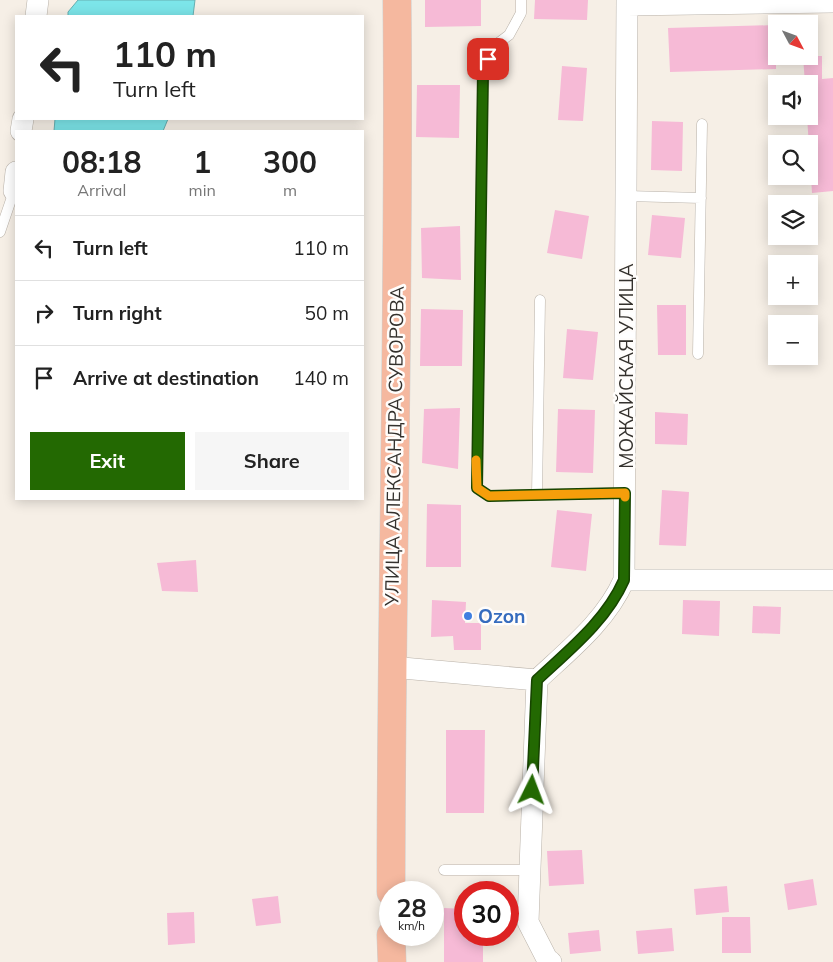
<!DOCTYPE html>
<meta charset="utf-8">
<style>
body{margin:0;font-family:Mulish,sans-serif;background:#f6f6f6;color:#222;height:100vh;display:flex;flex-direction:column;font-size:19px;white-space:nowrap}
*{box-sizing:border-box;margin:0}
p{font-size:16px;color:#767676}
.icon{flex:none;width:28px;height:28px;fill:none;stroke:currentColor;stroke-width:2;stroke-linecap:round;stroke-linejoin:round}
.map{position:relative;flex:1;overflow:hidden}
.sheet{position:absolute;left:15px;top:130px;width:349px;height:370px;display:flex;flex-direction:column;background:#fff;border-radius:0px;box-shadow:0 2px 12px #0003}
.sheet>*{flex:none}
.guide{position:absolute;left:15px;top:15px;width:349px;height:105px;border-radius:0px;box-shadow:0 2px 12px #0003;background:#fff;color:#222;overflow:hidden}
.needle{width:32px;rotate:131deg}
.tools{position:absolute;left:768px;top:15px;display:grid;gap:10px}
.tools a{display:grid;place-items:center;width:50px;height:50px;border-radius:0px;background:#fff;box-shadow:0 2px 12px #0003;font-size:25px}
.speed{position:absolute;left:379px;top:881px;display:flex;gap:10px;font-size:25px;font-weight:700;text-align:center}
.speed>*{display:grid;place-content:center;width:65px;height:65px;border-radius:50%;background:#fff;box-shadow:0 2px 12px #0003;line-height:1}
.speed small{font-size:12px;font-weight:400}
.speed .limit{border:8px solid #d22;background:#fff;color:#111}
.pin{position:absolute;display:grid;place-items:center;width:42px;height:42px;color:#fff;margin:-21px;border-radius:10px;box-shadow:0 2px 8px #0006}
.me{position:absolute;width:55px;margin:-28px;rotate:3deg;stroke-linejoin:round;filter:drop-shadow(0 0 4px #0008)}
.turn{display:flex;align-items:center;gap:18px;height:105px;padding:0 15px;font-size:22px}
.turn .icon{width:65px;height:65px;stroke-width:2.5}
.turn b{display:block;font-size:35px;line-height:42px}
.eta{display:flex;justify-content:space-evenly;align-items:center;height:85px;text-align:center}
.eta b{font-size:30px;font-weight:700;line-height:35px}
.action{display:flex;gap:10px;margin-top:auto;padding:10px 15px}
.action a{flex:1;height:58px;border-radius:0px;background:#236902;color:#fff;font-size:20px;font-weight:700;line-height:58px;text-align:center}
.action a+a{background:#f6f6f6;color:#222}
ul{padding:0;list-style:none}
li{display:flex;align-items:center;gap:15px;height:65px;padding:0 15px;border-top:1px solid #e0e0e0}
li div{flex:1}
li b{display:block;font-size:19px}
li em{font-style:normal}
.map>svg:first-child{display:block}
.water{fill:#7ce5e9;stroke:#66afb1}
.building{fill:#f6bad6}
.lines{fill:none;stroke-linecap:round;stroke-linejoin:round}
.lane-casing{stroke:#b9b2a9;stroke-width:11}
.street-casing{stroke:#b9b2a9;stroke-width:22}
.primary-casing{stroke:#cececd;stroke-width:29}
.lane{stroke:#fff;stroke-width:10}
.street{stroke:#fff;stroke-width:21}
.primary{stroke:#f5b89f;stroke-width:28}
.route-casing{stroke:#174401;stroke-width:12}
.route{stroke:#236902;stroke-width:9}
.slow{stroke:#f59e0b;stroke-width:9}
.shop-dot{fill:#3f7fe0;stroke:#fffdfb;stroke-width:2}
.labels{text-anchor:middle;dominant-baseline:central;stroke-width:5;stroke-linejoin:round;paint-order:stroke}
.street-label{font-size:19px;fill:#34312d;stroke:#fffdfb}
.shop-label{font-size:19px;font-weight:bold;fill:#366cbe;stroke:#fffdfb;text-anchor:start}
</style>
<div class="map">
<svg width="833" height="962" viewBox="0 0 833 962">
<rect width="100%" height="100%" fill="#f6efe6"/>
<path class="water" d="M78,0H195L193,16H68V12Z
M55,119H168L163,131H54Z"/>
<path class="building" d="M425,0H481V26L425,27Z
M535,0H588L587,20L534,19Z
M776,25V69L670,72L668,28Z
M803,56H822V79L833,78V191L812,193L807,116L809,84H805Z
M562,66L587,68L583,121L558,120Z
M417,85H460L459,138L416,137Z
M652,121L683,122L682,171L651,170Z
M555,210L589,216L582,259L547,253Z
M652,215L685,218L681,258L648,255Z
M460,226L461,280L422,278L421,228Z
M657,305H686V355H658Z
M421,309L463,310L462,366H420Z
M567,329L598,332L593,380L563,378Z
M460,408L458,469L422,463L424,409Z
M558,409L595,410L593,473L556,472Z
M655,412L688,414L687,445L655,444Z
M662,490L689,492L686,546L659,545Z
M427,504L461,505V567H426Z
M557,510L592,514L586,571L551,567Z
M196,560L198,592L162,591L157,563Z
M432,600L466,602L465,623H481V650H454L453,636L431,637Z
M683,600L720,601L719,636L682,634Z
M753,606L781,607L780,634L752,633Z
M446,730H485L484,813H446Z
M582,850L584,884L549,886L547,851Z
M813,879L817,905L788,910L784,884Z
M727,886L729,912L696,915L694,889Z
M278,896L281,923L256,926L252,899Z
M444,908L465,909V935H483V962H444Z
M194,912L195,943L168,945L167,913Z
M722,917H750L751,953H722Z
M672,928L674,951L638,954L636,931Z
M599,930L601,951L570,954L568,933Z"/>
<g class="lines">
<g class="lane-casing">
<path id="lane" d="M521,0V13L509,35L493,47L483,71L477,488L489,496L625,493
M627,196L701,198
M0,232L14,191
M698,354L702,124
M537,495L540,300
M444,870H529"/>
</g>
<g class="street-casing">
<path id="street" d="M627,5L833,2
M36,16L38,0
M21,131L23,119
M14,191L16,172
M624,580H833
M391,667L537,680
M551,962L547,959L528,922L537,680C569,650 606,621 624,580L627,0"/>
</g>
<g class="primary-casing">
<path id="primary" d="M391,892C391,595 400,297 397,0
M391,935L392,962"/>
</g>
<use href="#lane" class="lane"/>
<use href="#street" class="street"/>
<use href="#primary" class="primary"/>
</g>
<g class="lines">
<g class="route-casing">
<path id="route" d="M488,59L483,71L477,488L489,496L625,493L624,580C606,621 569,650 537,680L532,790"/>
</g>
<use href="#route" class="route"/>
<path class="slow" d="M476,460L477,488L489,496L625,493V497"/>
</g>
<circle class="shop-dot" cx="468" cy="616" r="5"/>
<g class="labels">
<g class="street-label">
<text transform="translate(626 366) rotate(-90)">МОЖАЙСКАЯ УЛИЦА</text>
<text transform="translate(394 446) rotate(-89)">УЛИЦА АЛЕКСАНДРА СУВОРОВА</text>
</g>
<g class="shop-label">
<text x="478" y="616">Ozon</text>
</g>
</g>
</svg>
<div class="tools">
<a><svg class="needle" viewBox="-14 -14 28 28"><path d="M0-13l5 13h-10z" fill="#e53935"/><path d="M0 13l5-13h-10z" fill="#767676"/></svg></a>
<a><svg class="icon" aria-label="sound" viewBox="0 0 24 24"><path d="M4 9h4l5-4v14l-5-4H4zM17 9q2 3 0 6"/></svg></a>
<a><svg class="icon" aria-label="search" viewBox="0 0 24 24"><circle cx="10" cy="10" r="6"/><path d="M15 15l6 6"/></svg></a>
<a><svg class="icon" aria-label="layers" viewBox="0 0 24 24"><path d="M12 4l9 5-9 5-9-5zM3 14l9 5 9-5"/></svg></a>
<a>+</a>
<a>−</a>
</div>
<div class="speed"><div>28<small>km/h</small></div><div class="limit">30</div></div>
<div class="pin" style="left:488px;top:59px;background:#d93025"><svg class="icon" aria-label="arrive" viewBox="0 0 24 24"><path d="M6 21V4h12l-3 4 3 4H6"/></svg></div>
<svg class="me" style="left:532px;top:790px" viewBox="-20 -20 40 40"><path d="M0-17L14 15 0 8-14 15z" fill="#236902" stroke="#fff" stroke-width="4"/></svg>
<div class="guide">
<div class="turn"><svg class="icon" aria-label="left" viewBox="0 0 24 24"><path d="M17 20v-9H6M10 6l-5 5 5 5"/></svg><div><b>110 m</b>Turn left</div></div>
</div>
<section class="sheet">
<div class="eta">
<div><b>08:18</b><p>Arrival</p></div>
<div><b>1</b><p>min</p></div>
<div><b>300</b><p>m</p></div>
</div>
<ul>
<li><svg class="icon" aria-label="left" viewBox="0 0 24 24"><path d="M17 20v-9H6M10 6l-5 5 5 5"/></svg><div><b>Turn left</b></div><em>110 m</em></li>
<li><svg class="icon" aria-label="right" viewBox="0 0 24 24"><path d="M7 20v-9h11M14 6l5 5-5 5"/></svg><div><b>Turn right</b></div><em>50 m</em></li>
<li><svg class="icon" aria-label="arrive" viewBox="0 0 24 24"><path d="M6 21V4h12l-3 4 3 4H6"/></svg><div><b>Arrive at destination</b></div><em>140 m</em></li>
</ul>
<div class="action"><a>Exit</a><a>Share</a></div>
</section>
</div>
